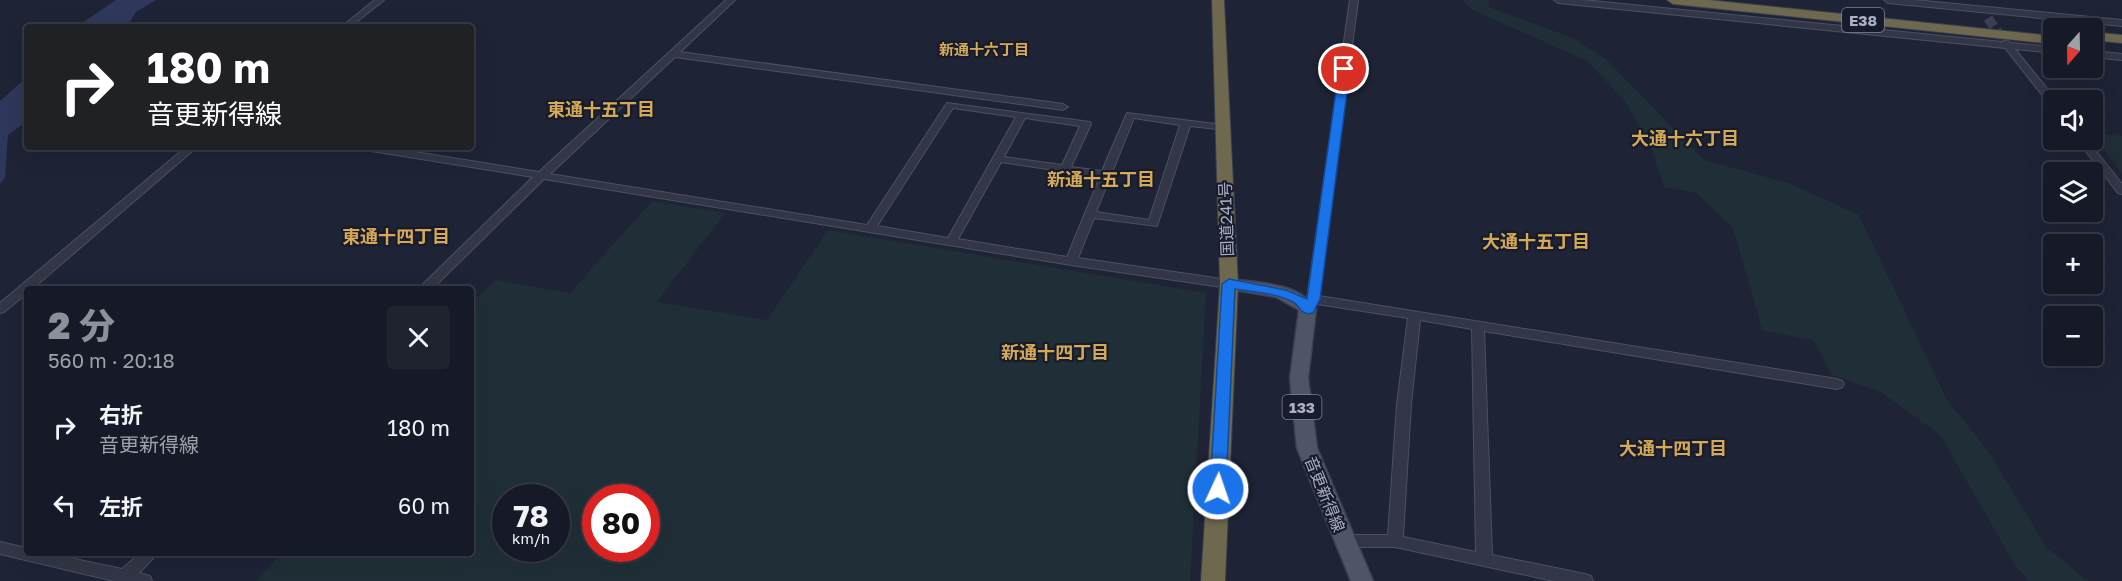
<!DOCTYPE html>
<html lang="ja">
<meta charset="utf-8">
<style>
body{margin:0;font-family:"Golos Text","Noto Sans JP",sans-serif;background:#1f2330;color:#f1f3f6;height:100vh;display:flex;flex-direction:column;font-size:22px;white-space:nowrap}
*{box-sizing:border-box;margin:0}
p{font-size:20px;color:#9ea1a8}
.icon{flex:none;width:33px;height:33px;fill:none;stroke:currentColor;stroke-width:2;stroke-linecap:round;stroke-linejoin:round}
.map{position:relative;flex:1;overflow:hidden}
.details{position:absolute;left:24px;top:286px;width:450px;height:270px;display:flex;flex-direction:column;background:#161a28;border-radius:6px;box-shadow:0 6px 24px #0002,0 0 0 2px #353845}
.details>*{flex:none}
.top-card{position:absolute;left:24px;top:24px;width:450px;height:126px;border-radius:6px;box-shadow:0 6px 24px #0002,0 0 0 2px #353845;background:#202124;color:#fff;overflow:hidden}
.needle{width:39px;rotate:200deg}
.controls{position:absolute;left:2043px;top:18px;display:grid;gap:12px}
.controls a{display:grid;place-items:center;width:60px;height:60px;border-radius:6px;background:#161a28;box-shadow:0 6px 24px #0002,0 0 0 2px #353845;font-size:30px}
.speed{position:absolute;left:492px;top:484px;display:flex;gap:12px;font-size:30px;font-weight:700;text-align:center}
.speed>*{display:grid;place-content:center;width:78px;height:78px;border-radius:50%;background:#161a28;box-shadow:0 6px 24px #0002,0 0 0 2px #353845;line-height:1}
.speed small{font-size:15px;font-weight:400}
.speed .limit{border:9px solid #d22;background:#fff;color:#111}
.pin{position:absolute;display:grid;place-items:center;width:51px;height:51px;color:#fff;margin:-26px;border:3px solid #fff;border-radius:50%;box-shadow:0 2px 6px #0007}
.me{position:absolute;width:66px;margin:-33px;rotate:3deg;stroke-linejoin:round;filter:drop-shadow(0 0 4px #0008)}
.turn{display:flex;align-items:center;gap:21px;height:126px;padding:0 24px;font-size:27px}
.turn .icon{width:78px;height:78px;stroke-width:2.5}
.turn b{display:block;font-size:42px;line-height:51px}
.round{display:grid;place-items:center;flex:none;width:63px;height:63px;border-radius:6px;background:#1f2330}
.overview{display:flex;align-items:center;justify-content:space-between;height:102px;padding:0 24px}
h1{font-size:36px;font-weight:800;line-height:45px;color:#8c9099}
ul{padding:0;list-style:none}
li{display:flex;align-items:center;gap:18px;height:78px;padding:0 24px}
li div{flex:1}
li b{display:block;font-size:22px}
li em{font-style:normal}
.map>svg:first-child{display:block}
.green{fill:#202f37;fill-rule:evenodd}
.water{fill:#2f385c}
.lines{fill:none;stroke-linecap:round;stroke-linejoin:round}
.minor-tunnel{stroke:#3a3f52;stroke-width:10;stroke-dasharray:10 5;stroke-linecap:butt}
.minor-casing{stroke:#4c5062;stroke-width:2}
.major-casing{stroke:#3b3f50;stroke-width:3}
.highway-casing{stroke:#393d4e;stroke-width:2}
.minor{fill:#323646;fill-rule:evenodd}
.major{fill:#4f5467;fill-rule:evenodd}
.highway{fill:#6d684e;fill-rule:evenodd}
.route{fill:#1a73e8;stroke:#114b97;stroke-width:1.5}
.labels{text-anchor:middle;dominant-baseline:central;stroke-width:4.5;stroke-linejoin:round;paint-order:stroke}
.shield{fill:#171b2b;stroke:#7f8396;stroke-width:1.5}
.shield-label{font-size:15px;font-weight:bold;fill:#abafc4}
.far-neighbourhood-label{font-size:15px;font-weight:bold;fill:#d5a955;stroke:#171b2b}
.street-label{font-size:16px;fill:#abafc4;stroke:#171b2b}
.neighbourhood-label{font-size:18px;font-weight:bold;fill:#d5a955;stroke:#171b2b}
</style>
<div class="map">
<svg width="2122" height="581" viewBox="0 0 2122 581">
<rect width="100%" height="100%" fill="#1e2336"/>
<path class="green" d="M1462,0H1489V7L1573,38L1608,61L1704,160L1788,183L1859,215L1946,398L1990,454L2047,548L2088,581H2029L2015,565L1940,435L1881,392L1832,375L1813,340L1763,331L1733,228L1697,193L1664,187L1652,149L1625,101L1587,61L1471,9Z
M2093,133L2122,136V174L2093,135Z
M652,201L725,213L657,302L767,320L828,230L1206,293L1190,581H256L281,554H471V304L495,280L570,293ZM506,498H556V549H506ZM596,498H646V549H596Z"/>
<path class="water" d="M116,0H156L136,12L127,27H76Z
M27,77V121L8,135L5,178L0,184V101Z"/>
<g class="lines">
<path class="minor-tunnel" d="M1988,18L2001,37"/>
<g class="minor-casing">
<path id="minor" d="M375,0H384L350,27H341Z
M726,0H735L680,52L1063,104L1068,107L1063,110L675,57L550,174L867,225L947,103L1090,122L1091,124L1071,167L1102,171L1127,113L1223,125L1228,128L1227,130L1190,126L1157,226L1094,218L1078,258L1229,280L1235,284L1229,288L1071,265L544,179L431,290H417L533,177L365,150L360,147H384L539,172ZM953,108L1016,117L948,238L877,226ZM1025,118L1080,126L1062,165L1004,157ZM1134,118L1180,125L1149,220L1096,212ZM1001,162L1100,177L1067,257L958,239Z
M1350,0H1358L1319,296L1837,379L1842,381L1844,384L1842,387L1837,389L1484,331L1492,555L1585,574L1591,576L1593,581H1554L1395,547H1344L1339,545L1336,541L1339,537L1344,535H1388L1397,404L1408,318L1317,304L1314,309L1310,310L1304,306L1307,299ZM1420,320L1472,329L1476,552L1403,537L1411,404Z
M1554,0H1583L2002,42L2006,40L2011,43L2054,47V53L2015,49L2056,100H2054V107L2051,106L2005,48L1558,3Z
M1884,0H1914L2122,20V26L1888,3Z
M2092,51L2122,54V60L2092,57Z
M2077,140H2087L2122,184V194L2118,193Z
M186,147H197L31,290H27V293L4,312L0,313V303Z
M0,542L27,548V554H51L122,569L139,554H157L139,573L150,576L152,581H114L0,554Z"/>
</g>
<g class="major-casing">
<path id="major" d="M1229,279C1257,283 1299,282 1316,309L1308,378L1317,448L1373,581H1351L1297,448L1290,378L1299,310L1276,297L1223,288L1221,284L1223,280Z"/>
</g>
<g class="highway-casing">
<path id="highway" d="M1212,0H1224L1238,284L1225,581H1201L1220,284Z
M1667,0H1709L2054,36V44L1673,4Z
M2092,32L2122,35V43L2092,40Z"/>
</g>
<use href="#minor" class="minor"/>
<use href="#major" class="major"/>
<use href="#highway" class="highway"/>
</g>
<path class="route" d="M1344,66L1350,69L1320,299L1313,313C1301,316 1301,307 1293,302C1277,293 1253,292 1235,289L1226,489L1224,494L1218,496L1212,494L1210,489L1222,284L1229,279L1286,290L1307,299L1339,69Z"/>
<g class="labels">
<g class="shield">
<rect x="1842" y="8" width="42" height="24" rx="4.5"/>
<rect x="1282.5" y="395" width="39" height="24" rx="4.5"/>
</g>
<g class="shield-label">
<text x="1863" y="20">E38</text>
<text x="1302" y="407">133</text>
</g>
<g class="far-neighbourhood-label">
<text x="984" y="49">新通十六丁目</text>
</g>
<g class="street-label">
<text transform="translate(1226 219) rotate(-92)">国道241号</text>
<text transform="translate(1325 494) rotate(68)">音更新得線</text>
</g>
<g class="neighbourhood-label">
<text x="601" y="109">東通十五丁目</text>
<text x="1685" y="138">大通十六丁目</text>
<text x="1101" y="179">新通十五丁目</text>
<text x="396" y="236">東通十四丁目</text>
<text x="1536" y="241">大通十五丁目</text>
<text x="1055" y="352">新通十四丁目</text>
<text x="1673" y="448">大通十四丁目</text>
</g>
</g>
</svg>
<div class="controls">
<a><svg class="needle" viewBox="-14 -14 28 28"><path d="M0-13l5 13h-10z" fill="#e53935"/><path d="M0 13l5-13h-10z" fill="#9ea1a8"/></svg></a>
<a><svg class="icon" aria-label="sound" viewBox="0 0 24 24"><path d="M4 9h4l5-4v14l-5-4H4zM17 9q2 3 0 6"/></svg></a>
<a><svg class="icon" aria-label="layers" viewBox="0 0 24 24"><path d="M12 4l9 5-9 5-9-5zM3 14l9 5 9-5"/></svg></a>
<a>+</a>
<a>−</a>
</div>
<div class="speed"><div>78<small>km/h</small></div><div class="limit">80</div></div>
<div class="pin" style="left:1344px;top:69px;background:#d93025"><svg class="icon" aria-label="arrive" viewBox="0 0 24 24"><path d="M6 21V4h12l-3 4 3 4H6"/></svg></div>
<svg class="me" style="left:1218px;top:489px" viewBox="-20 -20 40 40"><circle r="17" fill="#1a73e8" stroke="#fff" stroke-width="3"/><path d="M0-11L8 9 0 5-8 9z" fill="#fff"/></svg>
<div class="top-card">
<div class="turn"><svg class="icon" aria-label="right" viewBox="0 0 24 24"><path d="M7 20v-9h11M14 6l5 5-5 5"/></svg><div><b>180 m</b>音更新得線</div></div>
</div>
<section class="details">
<div class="overview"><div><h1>2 分</h1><p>560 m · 20:18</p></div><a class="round"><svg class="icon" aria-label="close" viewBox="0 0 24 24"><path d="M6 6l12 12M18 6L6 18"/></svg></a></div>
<ul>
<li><svg class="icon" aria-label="right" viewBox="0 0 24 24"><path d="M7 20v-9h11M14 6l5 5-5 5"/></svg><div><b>右折</b><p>音更新得線</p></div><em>180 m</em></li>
<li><svg class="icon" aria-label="left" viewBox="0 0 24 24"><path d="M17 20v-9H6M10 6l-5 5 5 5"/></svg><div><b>左折</b></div><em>60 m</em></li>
</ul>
</section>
</div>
